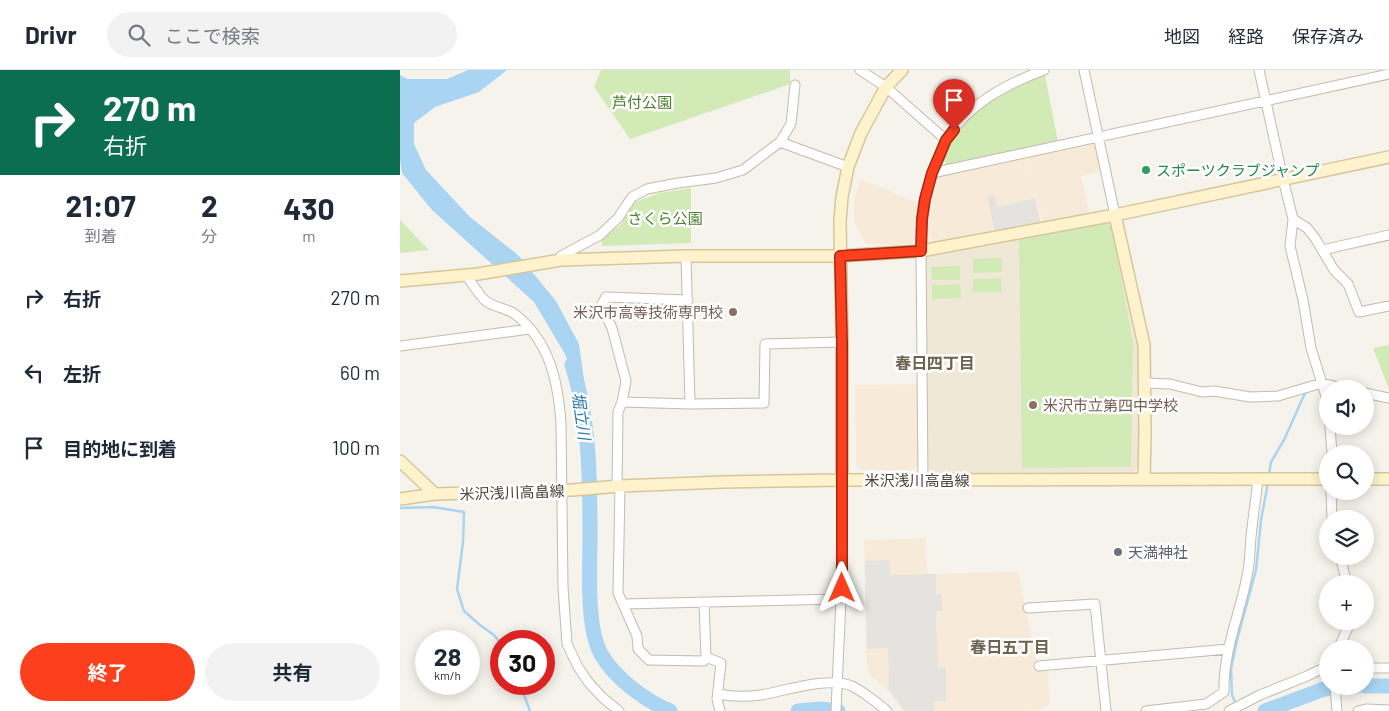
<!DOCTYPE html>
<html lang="ja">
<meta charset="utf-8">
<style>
body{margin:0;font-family:Barlow,"Noto Sans JP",sans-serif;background:#f2f2f3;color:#1f2937;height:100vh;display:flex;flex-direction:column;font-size:19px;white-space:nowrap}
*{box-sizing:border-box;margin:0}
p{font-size:16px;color:#747a83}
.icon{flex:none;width:28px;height:28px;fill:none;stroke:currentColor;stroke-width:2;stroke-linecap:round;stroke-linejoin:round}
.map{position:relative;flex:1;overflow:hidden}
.side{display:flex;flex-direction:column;background:#fff;width:400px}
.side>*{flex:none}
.banner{background:#0b6e4f;color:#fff;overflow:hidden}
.controls{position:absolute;left:919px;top:310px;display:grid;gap:10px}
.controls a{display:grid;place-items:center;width:55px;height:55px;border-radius:50%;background:#fff;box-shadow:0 2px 12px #0003;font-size:25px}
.speed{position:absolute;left:15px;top:560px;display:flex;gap:10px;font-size:25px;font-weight:700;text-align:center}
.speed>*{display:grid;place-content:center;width:65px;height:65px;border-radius:50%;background:#fff;box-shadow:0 2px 12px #0003;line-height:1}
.speed small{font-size:12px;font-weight:400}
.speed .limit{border:8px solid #d22;background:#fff;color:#111}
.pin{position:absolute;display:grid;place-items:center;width:42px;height:42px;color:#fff;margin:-51px -21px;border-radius:50% 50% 50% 0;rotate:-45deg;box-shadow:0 0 5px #0007}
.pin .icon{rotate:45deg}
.me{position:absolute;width:55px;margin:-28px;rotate:0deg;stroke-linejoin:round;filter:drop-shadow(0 0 4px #0008)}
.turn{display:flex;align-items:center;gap:18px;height:105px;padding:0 20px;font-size:22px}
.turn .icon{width:65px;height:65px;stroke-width:2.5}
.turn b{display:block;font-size:35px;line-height:42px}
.eta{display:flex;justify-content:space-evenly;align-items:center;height:85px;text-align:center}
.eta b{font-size:30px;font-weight:700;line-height:35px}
.action{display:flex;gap:10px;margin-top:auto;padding:10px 20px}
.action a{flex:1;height:58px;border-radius:30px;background:#fc3f1d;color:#fff;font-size:20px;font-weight:700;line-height:58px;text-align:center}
.action a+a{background:#f2f2f3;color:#1f2937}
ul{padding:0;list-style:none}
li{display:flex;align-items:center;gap:15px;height:75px;padding:0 20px}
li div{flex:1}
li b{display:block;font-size:19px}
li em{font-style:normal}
header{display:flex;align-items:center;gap:30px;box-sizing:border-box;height:70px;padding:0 25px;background:#fff;border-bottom:1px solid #e0e1e3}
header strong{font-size:24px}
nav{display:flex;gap:28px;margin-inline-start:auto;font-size:18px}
.search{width:350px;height:45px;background:#f2f2f3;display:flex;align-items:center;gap:12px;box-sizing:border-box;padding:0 18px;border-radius:28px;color:#747a83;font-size:19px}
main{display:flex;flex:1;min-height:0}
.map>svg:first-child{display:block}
.commercial{fill:#f7ead8}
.education{fill:#efe8d6}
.green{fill:#d2eab5}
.parking{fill:#e5e3e0}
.water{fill:#a9d4f2}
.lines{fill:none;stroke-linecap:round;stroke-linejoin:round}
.stream{stroke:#a9d4f2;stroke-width:2.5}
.river{stroke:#a9d4f2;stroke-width:15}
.street-casing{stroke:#c2bbae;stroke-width:11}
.secondary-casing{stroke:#d6c79b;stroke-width:14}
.street{stroke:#fff;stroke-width:9}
.secondary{stroke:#fff3cd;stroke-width:11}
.route-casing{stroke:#a42913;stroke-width:12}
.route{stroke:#fc3f1d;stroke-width:9}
.leisure-dot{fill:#2e9e5b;stroke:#fff;stroke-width:2}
.education-dot{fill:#8d6e63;stroke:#fff;stroke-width:2}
.worship-dot{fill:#6b7280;stroke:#fff;stroke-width:2}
.labels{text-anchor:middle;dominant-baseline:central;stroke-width:5;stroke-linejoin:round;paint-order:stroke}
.park-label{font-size:15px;fill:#4a7f2a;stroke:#fff}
.leisure-label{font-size:15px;fill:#27864d;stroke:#fff;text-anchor:start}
.education-label{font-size:15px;fill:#785e54;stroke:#fff;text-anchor:end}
.street-label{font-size:15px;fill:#4b4439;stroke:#fff}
.worship-label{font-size:15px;fill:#5b616d;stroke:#fff;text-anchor:start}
.neighbourhood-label{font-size:16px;font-weight:bold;fill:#6e6250;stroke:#fff}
.water-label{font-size:16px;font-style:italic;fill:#2e7ab2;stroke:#fff}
</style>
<header>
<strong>Drivr</strong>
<div class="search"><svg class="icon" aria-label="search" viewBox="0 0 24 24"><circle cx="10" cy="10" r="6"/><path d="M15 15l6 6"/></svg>ここで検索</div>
<nav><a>地図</a><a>経路</a><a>保存済み</a></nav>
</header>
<main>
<section class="side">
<div class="banner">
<div class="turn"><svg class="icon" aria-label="right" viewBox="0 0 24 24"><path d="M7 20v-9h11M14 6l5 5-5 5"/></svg><div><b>270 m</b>右折</div></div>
</div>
<div class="eta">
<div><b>21:07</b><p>到着</p></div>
<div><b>2</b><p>分</p></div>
<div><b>430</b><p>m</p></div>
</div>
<ul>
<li><svg class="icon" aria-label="right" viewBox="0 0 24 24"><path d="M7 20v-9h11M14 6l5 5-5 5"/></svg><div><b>右折</b></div><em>270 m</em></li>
<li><svg class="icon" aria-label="left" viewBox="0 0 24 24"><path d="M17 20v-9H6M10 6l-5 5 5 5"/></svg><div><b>左折</b></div><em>60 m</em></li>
<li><svg class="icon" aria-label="arrive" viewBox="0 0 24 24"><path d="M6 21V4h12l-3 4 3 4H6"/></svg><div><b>目的地に到着</b></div><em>100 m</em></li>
</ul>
<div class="action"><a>終了</a><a>共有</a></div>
</section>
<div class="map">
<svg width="989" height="641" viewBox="0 0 989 641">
<rect width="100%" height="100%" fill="#f6f3ec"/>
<path class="commercial" d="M693,70L701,101L681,106L689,142L642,152L627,85Z
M627,85L641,152L594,162L534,172L525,163L527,129L535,103Z
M460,109L518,133V167L510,175L466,174L454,152V131Z
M519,314L520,395L512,400H461L456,395L455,315Z
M526,468L527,504L618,502L636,591L637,601H648L650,634L642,639L628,641H503L487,620L468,603L466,579L464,470Z"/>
<path class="education" d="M706,149L713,154L739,272V398L731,404L534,405L527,397L524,189L530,183Z"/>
<path class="green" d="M201,0H390V14L230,69L194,17Z
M645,5L658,72L549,97L542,89C564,44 599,20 645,5Z
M291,118V173L202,176L201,168L221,155L227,142L235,132L260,123Z
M0,150L29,180L0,183Z
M704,153L712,157L733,273L731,397L622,398L619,170Z
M601,188L602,202L573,203V189Z
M560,196V210H532L531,197Z
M601,208L602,222H573V209Z
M560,214L561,228L532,229V215Z
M989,275V319L973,278Z"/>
<path class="parking" d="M594,124L597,137L635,128L640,152L595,162L587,126Z
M489,490L490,505L536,504V524H542V541H536L538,598H546V631H534V641H505L489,620L488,578L467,579L465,491Z"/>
<path class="water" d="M68,0H107L79,22L35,37L14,53V74L26,100L70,147L118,185L156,231L179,274L188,339L165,284L134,232L32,140L2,103L0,90V5L7,9H47Z"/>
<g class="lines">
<path class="stream" d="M869,405L871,392L884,370L905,323L911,320
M0,438L33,437L64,442L63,472L57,519L64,541L80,555L94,565L101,574
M120,614L130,641
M839,641L832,625L831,599L837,570L856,500L861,450L868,413"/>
<path class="river" d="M172,295C190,350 190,411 190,468C190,499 186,557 201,584C214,607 245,631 270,641
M965,616H989
M398,641L421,639L438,641
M865,641L924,619L957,616"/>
<g class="street-casing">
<path id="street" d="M460,0L486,17L546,70
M684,0L715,145
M859,0L883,109L893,149L890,176L903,230L911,278L928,333
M380,72L448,97
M532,103L989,4
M893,149L907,158L915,168L934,200L948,214L959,242L989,236
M922,180L989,165
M286,186L290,334
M161,190V186L200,165L218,148L232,127L247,119L278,113L316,108L343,100L380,72L391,54L395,15
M66,205C71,212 81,228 87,232C96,238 108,238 116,245C150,272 158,312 161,353L163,517L167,574L178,597L189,613L203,628L219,641
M0,276L130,259
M745,313L770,314L802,322L814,321L850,327L878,326L922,313L945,319
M965,323L989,328
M222,332L290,334L364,333L365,274L442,272
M930,356L932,384
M523,410L521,181C521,164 521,148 524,131C527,116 533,102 539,88C542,82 543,75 546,70C568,34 606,14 644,0
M220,416L218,523L237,566L238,579L249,590L304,591L306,587
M217,417L218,342L222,332L226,311L212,258L201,236L206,227L288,230
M931,421L932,449
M940,486L947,514
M304,532L306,587L321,593L317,629L320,641
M223,534L441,529
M628,538L695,534L706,641
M938,579L951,551
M639,596L828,579
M965,598H989
M935,616L937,641
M318,624C333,627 346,627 361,625C384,621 430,606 452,616C462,621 479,634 487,641
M436,641L441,529L442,410
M746,641L806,634L824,622C823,579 841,542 848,501C850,490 850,478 851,467C853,447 856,428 858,409
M829,641L860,625L907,606L928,596
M958,641L966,639L989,640"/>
</g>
<g class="secondary-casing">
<path id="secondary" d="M715,145L744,275L745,363L744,409
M0,211L78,204L161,190L286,186H440L521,181L715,145L989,87
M0,391L35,424
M965,409H989
M442,410V272L440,151L442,127L448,97L461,63L486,17L502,0
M0,429L35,424L172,420L220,416L323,412L442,410L928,409"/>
</g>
<use href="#street" class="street"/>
<use href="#secondary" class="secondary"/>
</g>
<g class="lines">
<g class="route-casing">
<path id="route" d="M442,518V272L440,186L521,181L522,149L525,129L532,103L546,70L554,60"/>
</g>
<use href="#route" class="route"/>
</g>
<circle class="leisure-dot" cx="746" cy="100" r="5"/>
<g class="education-dot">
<circle cx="333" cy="242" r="5"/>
<circle cx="633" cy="335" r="5"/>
</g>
<circle class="worship-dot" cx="718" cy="482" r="5"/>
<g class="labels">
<g class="park-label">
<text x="242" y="32">芦付公園</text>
<text x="265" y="148">さくら公園</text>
</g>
<g class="leisure-label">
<text x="756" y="100">スポーツクラブジャンプ</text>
</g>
<g class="education-label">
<text x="323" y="242">米沢市高等技術専門校</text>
<text x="643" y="335" text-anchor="start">米沢市立第四中学校</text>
</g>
<g class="street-label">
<text x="517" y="410">米沢浅川高畠線</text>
<text transform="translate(112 422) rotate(-2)">米沢浅川高畠線</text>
</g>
<g class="worship-label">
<text x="728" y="482">天満神社</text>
</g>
<g class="neighbourhood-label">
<text x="535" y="292">春日四丁目</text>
<text x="610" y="576">春日五丁目</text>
</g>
<g class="water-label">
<text transform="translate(182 346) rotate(82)">堀立川</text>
</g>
</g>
</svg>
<div class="controls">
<a><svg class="icon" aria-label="sound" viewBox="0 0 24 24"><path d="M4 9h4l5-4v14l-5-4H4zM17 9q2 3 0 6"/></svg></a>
<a><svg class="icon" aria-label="search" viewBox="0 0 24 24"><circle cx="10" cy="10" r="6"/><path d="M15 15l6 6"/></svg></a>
<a><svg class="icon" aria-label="layers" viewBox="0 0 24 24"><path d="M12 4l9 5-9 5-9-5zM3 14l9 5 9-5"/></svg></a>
<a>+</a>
<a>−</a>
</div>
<div class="speed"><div>28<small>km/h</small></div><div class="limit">30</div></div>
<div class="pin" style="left:554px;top:60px;background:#d93025"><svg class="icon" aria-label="arrive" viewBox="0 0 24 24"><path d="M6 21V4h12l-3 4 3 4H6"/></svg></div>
<svg class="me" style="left:442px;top:518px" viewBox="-20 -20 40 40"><path d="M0-17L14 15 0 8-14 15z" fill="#fc3f1d" stroke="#fff" stroke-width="4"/></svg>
</div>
</main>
